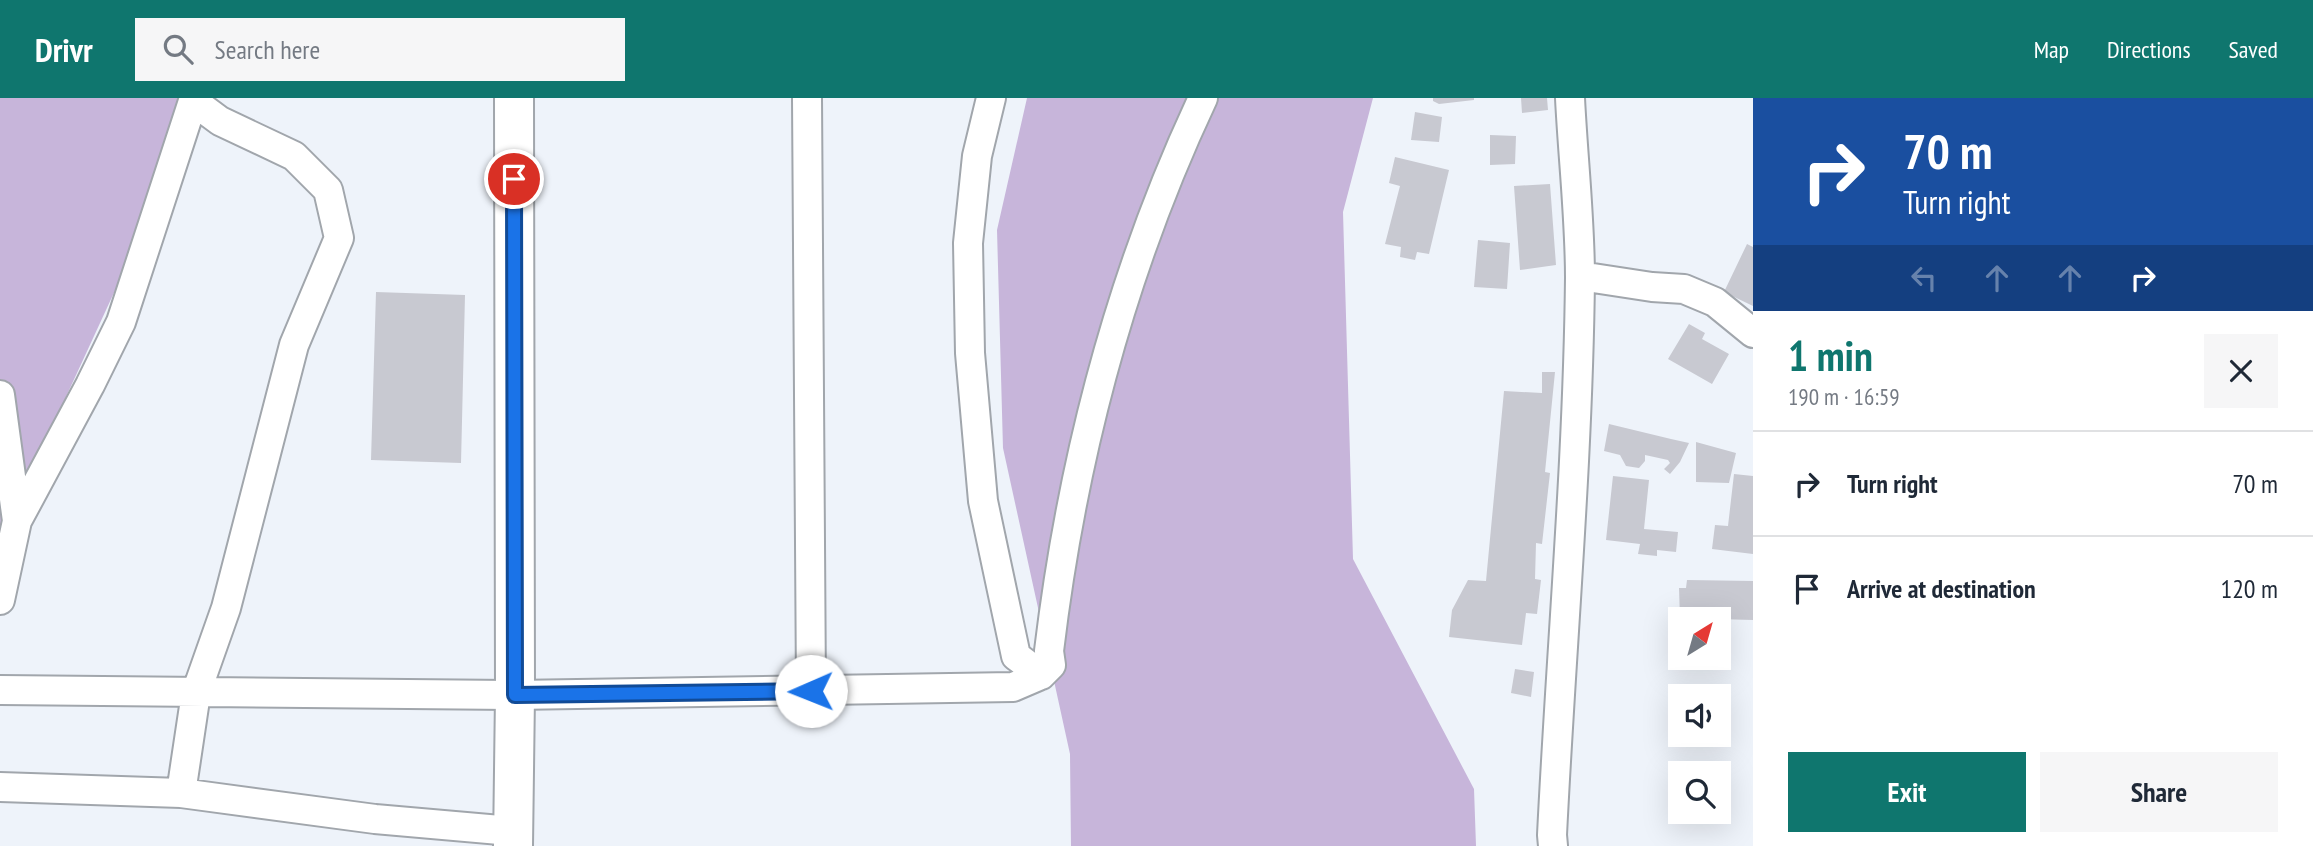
<!DOCTYPE html>
<meta charset="utf-8">
<style>
body{margin:0;font-family:"PT Sans Narrow",sans-serif;background:#f6f6f7;color:#1f2937;height:100vh;display:flex;flex-direction:column;font-size:26px;white-space:nowrap}
*{box-sizing:border-box;margin:0}
p{font-size:23px;color:#747a83}
.icon{flex:none;width:38px;height:38px;fill:none;stroke:currentColor;stroke-width:2;stroke-linecap:round;stroke-linejoin:round}
.map{position:relative;flex:1;overflow:hidden}
.side{display:flex;flex-direction:column;background:#fff;width:560px}
.side>*{flex:none}
.hud{background:#1a4fa0;color:#fff;overflow:hidden}
.needle{width:46px;rotate:37deg}
.controls{position:absolute;left:1668px;top:509px;display:grid;gap:14px}
.controls a{display:grid;place-items:center;width:63px;height:63px;border-radius:0px;background:#fff;box-shadow:0 7px 28px #0002;font-size:35px}
.pin{position:absolute;display:grid;place-items:center;width:60px;height:60px;color:#fff;margin:-30px;border:4px solid #fff;border-radius:50%;box-shadow:0 2px 7px #0007}
.me{position:absolute;width:77px;margin:-38px;rotate:269deg;stroke-linejoin:round;filter:drop-shadow(0 0 5px #0008)}
.turn{display:flex;align-items:center;gap:24px;height:147px;padding:0 35px;font-size:32px}
.turn .icon{width:91px;height:91px;stroke-width:2.5}
.turn b{display:block;font-size:49px;line-height:60px}
.lanes{display:flex;align-items:center;height:66px;padding:0 35px;background:#0003;justify-content:center;gap:35px;direction:ltr}
.lanes .off{opacity:.35}
.round{display:grid;place-items:center;flex:none;width:74px;height:74px;border-radius:0px;background:#f6f6f7}
.headline{display:flex;align-items:center;justify-content:space-between;height:119px;padding:0 35px}
h1{font-size:42px;font-weight:600;line-height:52px;color:#0f766e}
.cta{display:flex;gap:14px;margin-top:auto;padding:14px 35px}
.cta a{flex:1;height:80px;border-radius:0px;background:#0f766e;color:#fff;font-size:28px;font-weight:600;line-height:80px;text-align:center}
.cta a+a{background:#f6f6f7;color:#1f2937}
ul{padding:0;list-style:none}
li{display:flex;align-items:center;gap:21px;height:105px;padding:0 35px;border-top:2px solid #e0e1e3}
li div{flex:1}
li b{display:block;font-size:26px}
li em{font-style:normal}
header{display:flex;align-items:center;gap:42px;box-sizing:border-box;height:98px;padding:0 35px;background:#0f766e;color:#fff}
header strong{font-size:33px}
nav{display:flex;gap:38px;margin-inline-start:auto;font-size:24px}
.search{width:490px;height:63px;background:#f6f6f7;display:flex;align-items:center;gap:18px;box-sizing:border-box;padding:0 24px;border-radius:0px;color:#747a83;font-size:26px}
main{display:flex;flex:1;min-height:0}
.map>svg:first-child{display:block}
.forest{fill:#c7b5da}
.building{fill:#c8c9d1}
.lines{fill:none;stroke-linecap:round;stroke-linejoin:round}
.street-casing{stroke:#a1a6ac;stroke-width:32}
.secondary-casing{stroke:#a1a6ac;stroke-width:42}
.street{stroke:#fff;stroke-width:28}
.secondary{stroke:#fff;stroke-width:38}
.route-casing{stroke:#114b97;stroke-width:18}
.route{stroke:#1a73e8;stroke-width:12}
</style>
<header>
<strong>Drivr</strong>
<div class="search"><svg class="icon" aria-label="search" viewBox="0 0 24 24"><circle cx="10" cy="10" r="6"/><path d="M15 15l6 6"/></svg>Search here</div>
<nav><a>Map</a><a>Directions</a><a>Saved</a></nav>
</header>
<main>
<div class="map">
<svg width="1753" height="748" viewBox="0 0 1753 748">
<rect width="100%" height="100%" fill="#eef3fa"/>
<path class="forest" d="M0,0H196L171,71L0,442Z
M1027,0H1373L1343,114L1353,461L1474,691L1476,748H1071L1070,656L1003,350L997,132Z"/>
<path class="building" d="M1433,0H1474V2L1439,6L1433,3Z
M1521,0H1547L1548,12L1522,15Z
M1415,14L1442,19L1439,44L1411,42Z
M1490,37L1516,38L1515,66L1490,67Z
M1395,59L1449,72L1429,156L1417,154L1415,162L1400,159L1401,149L1385,146L1400,88L1389,85Z
M1550,86L1556,167L1520,172L1514,88Z
M1478,142L1510,145L1507,191L1474,189Z
M1747,146L1753,149V208L1724,194Z
M376,194L465,197L461,365L371,362Z
M1689,226L1705,235L1702,241L1729,256L1712,286L1668,261Z
M1542,274H1555L1545,374L1550,375L1542,446L1536,445L1535,481L1541,482L1537,516L1526,515L1522,547L1449,539L1452,512L1468,482L1486,483L1504,293L1542,295Z
M1609,326L1671,341L1689,345L1680,364L1670,376L1664,371L1670,365L1668,362L1645,357V363L1639,370L1626,368L1620,357L1604,353Z
M1696,344L1736,355L1729,385L1696,384Z
M1734,376L1753,378V456L1712,451L1715,427L1728,428Z
M1613,378L1649,382L1644,431L1678,434L1676,454L1657,452V458L1638,456L1640,446L1606,442Z
M1687,482L1753,483V522L1680,520L1679,490H1686Z
M1515,571L1534,574L1531,599L1511,595Z"/>
<g class="lines">
<g class="street-casing">
<path id="street" d="M807,0L811,593
M991,0L977,58L968,145L970,255L983,403L1016,558L1041,577
M1580,178L1652,189L1684,191L1715,204L1753,235
M0,297L17,423
M0,502L17,423L90,287L121,224L194,0
M0,592L515,597L1013,589L1041,577L1051,567L1049,553C1072,362 1121,174 1203,0
M0,689L181,695L375,721L511,733
M181,695L196,595L226,510L294,247L339,140L328,92L294,58L220,23L193,3
M1553,748L1552,737C1561,552 1578,366 1580,180C1580,121 1573,60 1570,0"/>
</g>
<g class="secondary-casing">
<path id="secondary" d="M513,748L515,597L514,0"/>
</g>
<use href="#street" class="street"/>
<use href="#secondary" class="secondary"/>
</g>
<g class="lines">
<g class="route-casing">
<path id="route" d="M514,81L515,597L811,593"/>
</g>
<use href="#route" class="route"/>
</g>
</svg>
<div class="controls">
<a><svg class="needle" viewBox="-14 -14 28 28"><path d="M0-13l5 13h-10z" fill="#e53935"/><path d="M0 13l5-13h-10z" fill="#747a83"/></svg></a>
<a><svg class="icon" aria-label="sound" viewBox="0 0 24 24"><path d="M4 9h4l5-4v14l-5-4H4zM17 9q2 3 0 6"/></svg></a>
<a><svg class="icon" aria-label="search" viewBox="0 0 24 24"><circle cx="10" cy="10" r="6"/><path d="M15 15l6 6"/></svg></a>
</div>
<div class="pin" style="left:514px;top:81px;background:#d93025"><svg class="icon" aria-label="arrive" viewBox="0 0 24 24"><path d="M6 21V4h12l-3 4 3 4H6"/></svg></div>
<svg class="me" style="left:811px;top:593px" viewBox="-20 -20 40 40"><circle r="19" fill="#fff"/><path d="M0-13L10 11 0 6-10 11z" fill="#1a73e8"/></svg>
</div>
<section class="side">
<div class="hud">
<div class="turn"><svg class="icon" aria-label="right" viewBox="0 0 24 24"><path d="M7 20v-9h11M14 6l5 5-5 5"/></svg><div><b>70 m</b>Turn right</div></div>
<div class="lanes"><svg class="icon off" aria-label="left" viewBox="0 0 24 24"><path d="M17 20v-9H6M10 6l-5 5 5 5"/></svg><svg class="icon off" aria-label="ahead" viewBox="0 0 24 24"><path d="M12 20V5M6 11l6-6 6 6"/></svg><svg class="icon off" aria-label="ahead" viewBox="0 0 24 24"><path d="M12 20V5M6 11l6-6 6 6"/></svg><svg class="icon" aria-label="right" viewBox="0 0 24 24"><path d="M7 20v-9h11M14 6l5 5-5 5"/></svg></div>
</div>
<div class="headline"><div><h1>1 min</h1><p>190 m · 16:59</p></div><a class="round"><svg class="icon" aria-label="close" viewBox="0 0 24 24"><path d="M6 6l12 12M18 6L6 18"/></svg></a></div>
<ul>
<li><svg class="icon" aria-label="right" viewBox="0 0 24 24"><path d="M7 20v-9h11M14 6l5 5-5 5"/></svg><div><b>Turn right</b></div><em>70 m</em></li>
<li><svg class="icon" aria-label="arrive" viewBox="0 0 24 24"><path d="M6 21V4h12l-3 4 3 4H6"/></svg><div><b>Arrive at destination</b></div><em>120 m</em></li>
</ul>
<div class="cta"><a>Exit</a><a>Share</a></div>
</section>
</main>
